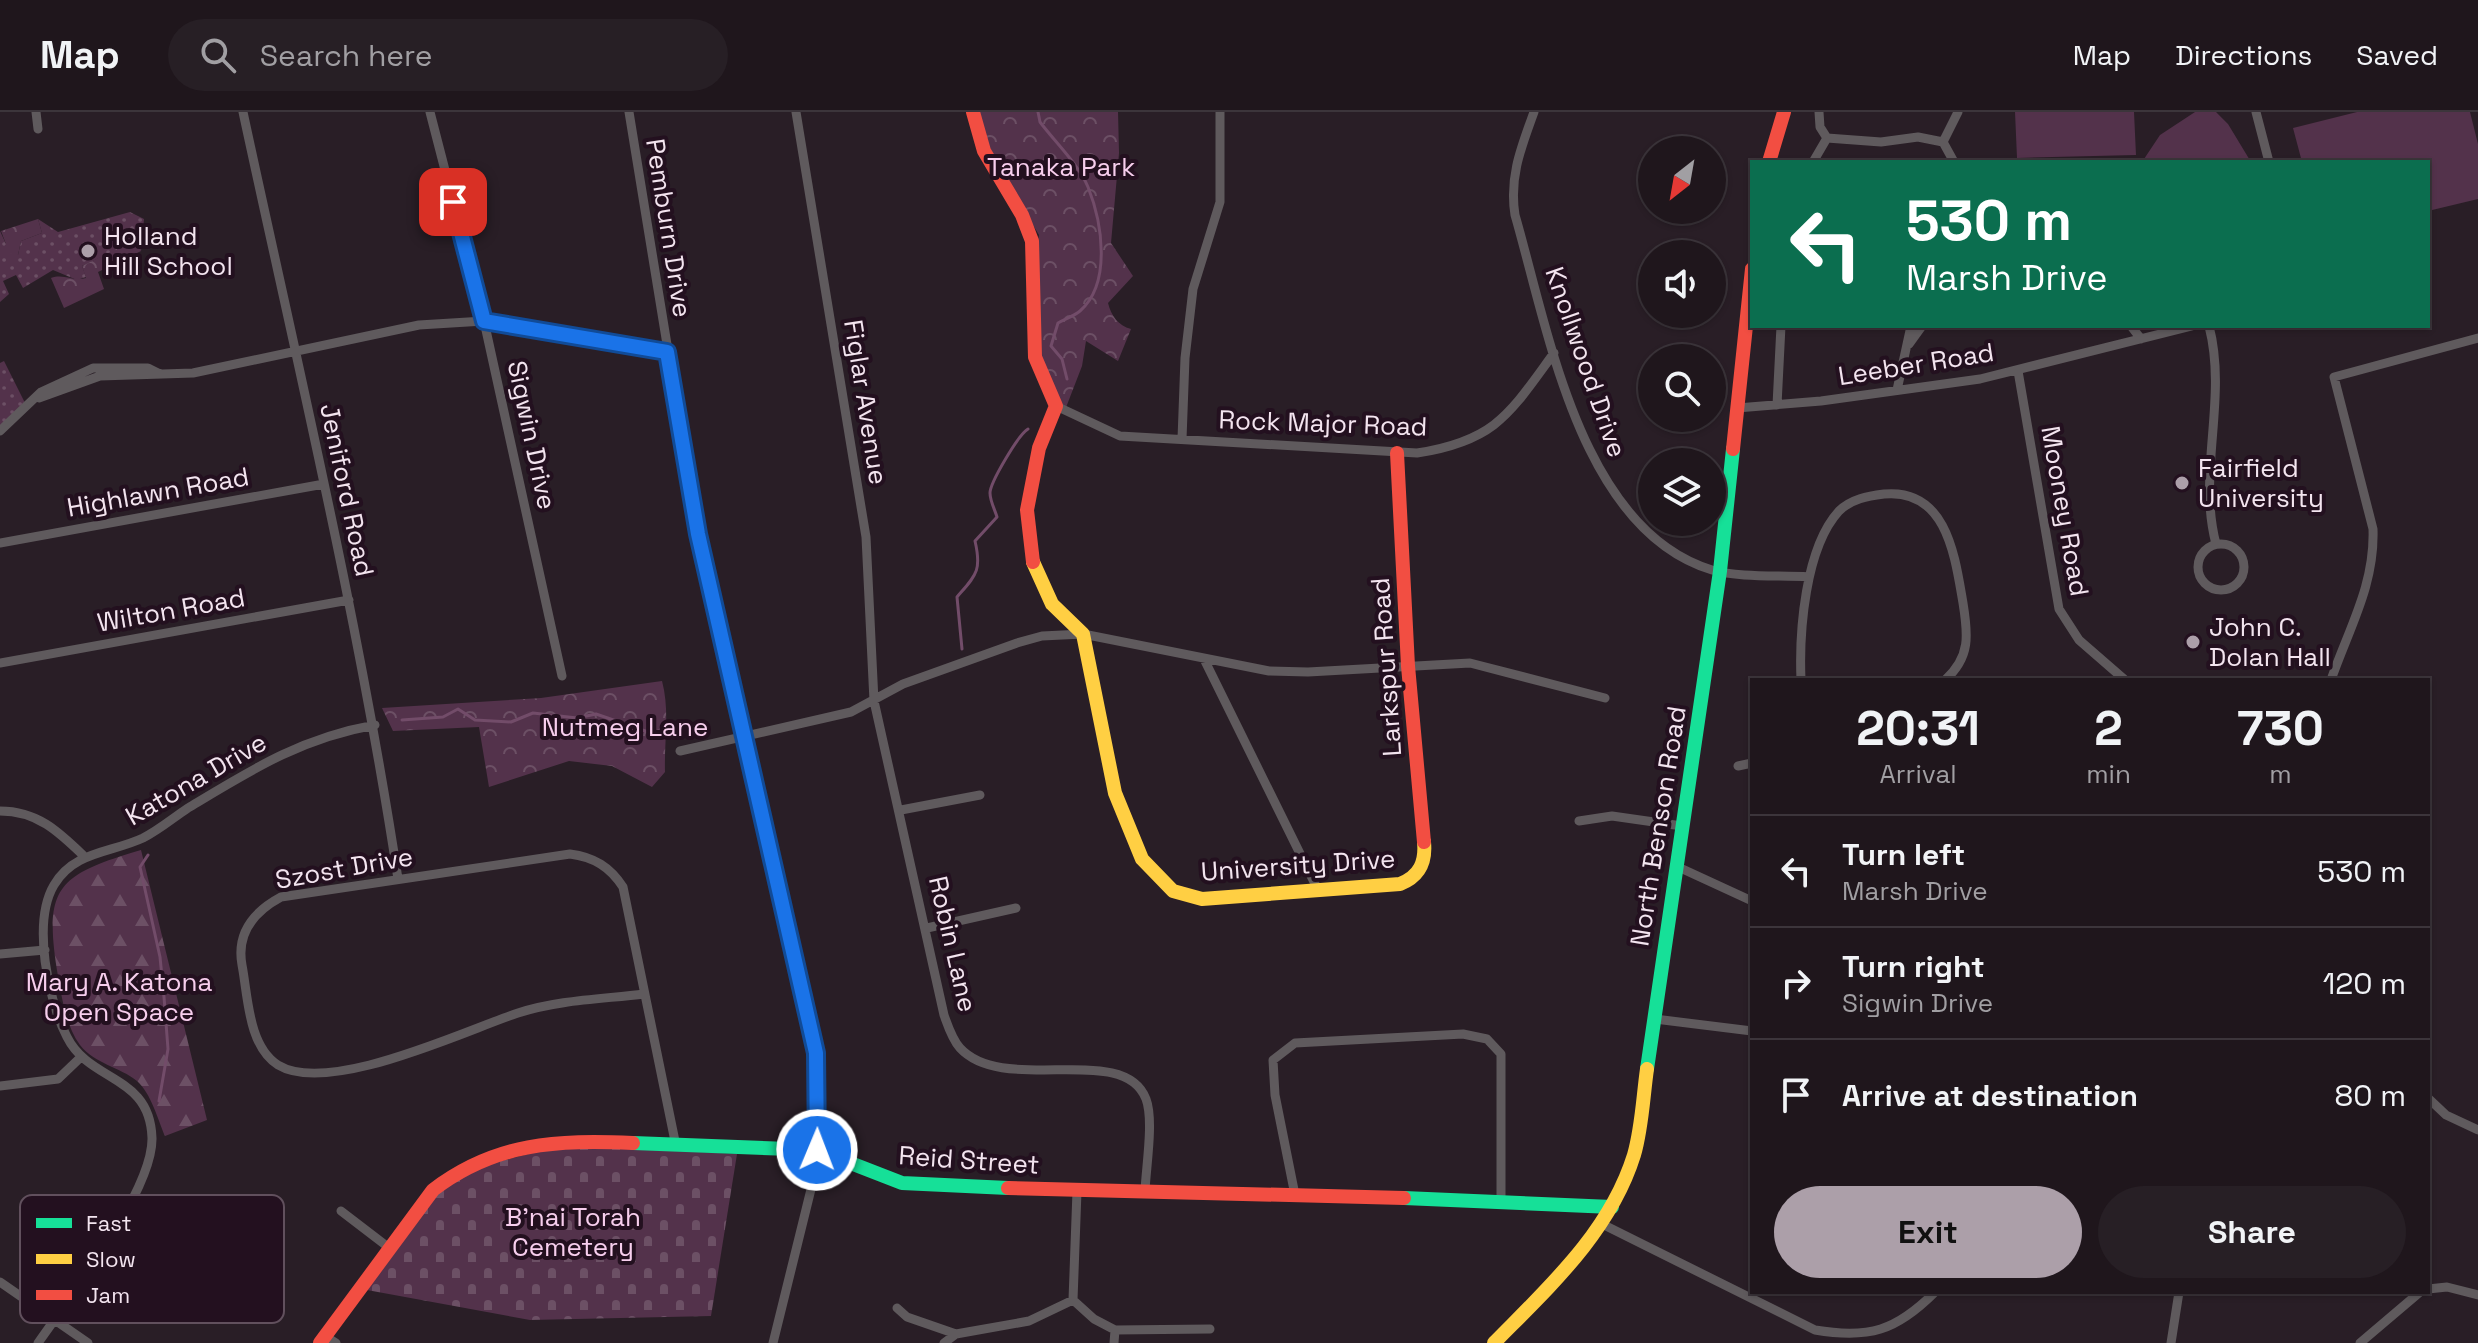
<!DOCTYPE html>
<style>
body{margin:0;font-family:"Space Grotesk",sans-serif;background:#271f25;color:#f1f3f6;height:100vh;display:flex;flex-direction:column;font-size:30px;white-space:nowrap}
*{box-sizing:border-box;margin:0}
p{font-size:26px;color:#a19fa3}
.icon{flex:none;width:44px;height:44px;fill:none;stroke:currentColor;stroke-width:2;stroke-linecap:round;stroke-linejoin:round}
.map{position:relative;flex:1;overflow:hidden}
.panel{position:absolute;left:1750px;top:566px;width:680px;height:616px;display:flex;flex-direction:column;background:#1f161c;border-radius:0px;box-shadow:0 2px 6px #0004,0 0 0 2px #3c353b}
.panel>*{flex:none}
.guide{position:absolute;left:1750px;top:48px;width:680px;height:168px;border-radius:0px;box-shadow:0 2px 6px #0004,0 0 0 2px #3c353b;background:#0b6e4f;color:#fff;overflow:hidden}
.needle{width:52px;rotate:211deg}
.tools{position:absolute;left:1638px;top:24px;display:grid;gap:16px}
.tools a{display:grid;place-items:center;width:88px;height:88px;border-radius:50%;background:#1f161c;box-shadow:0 2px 6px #0004,0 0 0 2px #3c353b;font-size:40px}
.pin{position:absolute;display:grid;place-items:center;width:68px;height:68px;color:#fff;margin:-34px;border-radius:16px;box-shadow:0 4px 12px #0006}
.me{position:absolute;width:88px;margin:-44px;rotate:1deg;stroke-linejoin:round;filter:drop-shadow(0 0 6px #0008)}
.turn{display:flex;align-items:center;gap:28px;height:168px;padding:0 24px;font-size:36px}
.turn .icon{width:104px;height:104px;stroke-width:2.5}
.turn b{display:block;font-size:56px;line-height:68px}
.eta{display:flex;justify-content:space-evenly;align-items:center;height:136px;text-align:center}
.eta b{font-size:48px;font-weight:700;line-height:56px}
.cta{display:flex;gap:16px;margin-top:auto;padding:16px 24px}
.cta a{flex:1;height:92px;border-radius:48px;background:#ac9fa9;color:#111;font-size:32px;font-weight:700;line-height:92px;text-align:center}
.cta a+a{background:#271f25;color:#f1f3f6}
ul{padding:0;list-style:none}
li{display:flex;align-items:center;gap:24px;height:112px;padding:0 24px;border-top:2px solid #3c353b}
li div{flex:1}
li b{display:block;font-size:30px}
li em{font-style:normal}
header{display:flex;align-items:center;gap:48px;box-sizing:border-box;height:112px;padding:0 40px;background:#1f161c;border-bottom:2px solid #3c353b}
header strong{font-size:38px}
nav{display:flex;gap:44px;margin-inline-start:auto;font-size:28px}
.search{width:560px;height:72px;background:#271f25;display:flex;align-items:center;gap:20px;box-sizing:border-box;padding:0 28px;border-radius:44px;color:#a19fa3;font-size:30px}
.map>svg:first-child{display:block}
.grass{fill:url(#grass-dots)}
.forest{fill:url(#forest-firs)}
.cemetery{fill:url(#cemetery-stones)}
.park{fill:url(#park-crowns)}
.pitch{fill:#53324b}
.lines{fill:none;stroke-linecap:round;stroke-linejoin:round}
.stream{stroke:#724c69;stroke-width:3}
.street{stroke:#5f5a5d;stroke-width:9}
.fast{stroke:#16e098;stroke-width:14}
.slow{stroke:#ffcf43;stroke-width:14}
.jam{stroke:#f24e42;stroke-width:14}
.route-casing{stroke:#114b97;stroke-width:20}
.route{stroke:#1a73e8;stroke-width:14}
.poi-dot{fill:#ac9fa9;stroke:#23101f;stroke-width:3}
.labels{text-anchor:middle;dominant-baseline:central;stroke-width:8;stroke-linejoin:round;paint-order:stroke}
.park-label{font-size:26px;fill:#f7ceed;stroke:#23101f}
.street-label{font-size:26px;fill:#f3e4ef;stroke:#23101f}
.poi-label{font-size:26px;fill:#f3e4ef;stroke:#23101f;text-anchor:start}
.key{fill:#23101f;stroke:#61505d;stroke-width:2}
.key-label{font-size:22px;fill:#f3e4ef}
</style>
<header>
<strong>Map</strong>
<div class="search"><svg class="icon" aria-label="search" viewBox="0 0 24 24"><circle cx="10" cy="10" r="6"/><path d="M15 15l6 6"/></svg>Search here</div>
<nav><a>Map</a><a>Directions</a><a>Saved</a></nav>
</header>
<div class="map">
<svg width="2478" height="1231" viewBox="0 0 2478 1231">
<defs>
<pattern id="grass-dots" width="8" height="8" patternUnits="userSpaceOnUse" patternTransform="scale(2)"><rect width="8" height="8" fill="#53324b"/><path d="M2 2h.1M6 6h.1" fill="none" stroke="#6c5065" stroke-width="1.8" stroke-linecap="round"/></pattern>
<pattern id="forest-firs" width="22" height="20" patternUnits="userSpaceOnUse" patternTransform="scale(2)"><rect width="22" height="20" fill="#53324b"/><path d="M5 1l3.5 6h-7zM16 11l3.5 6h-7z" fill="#6c5065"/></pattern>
<pattern id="cemetery-stones" width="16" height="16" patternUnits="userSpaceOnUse" patternTransform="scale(2)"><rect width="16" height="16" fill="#53324b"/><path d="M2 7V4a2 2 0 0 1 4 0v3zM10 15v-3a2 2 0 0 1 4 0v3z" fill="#6c5065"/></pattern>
<pattern id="park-crowns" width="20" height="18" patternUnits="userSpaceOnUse" patternTransform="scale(2)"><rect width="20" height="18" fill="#53324b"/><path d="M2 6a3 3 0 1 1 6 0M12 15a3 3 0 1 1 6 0" fill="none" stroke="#6c5065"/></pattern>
</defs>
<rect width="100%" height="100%" fill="#291e26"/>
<path class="grass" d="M130,100L144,107L141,139L136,129L82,154L86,165L77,168L53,158L23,176L16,163L3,169L9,182L0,190V119L6,132L18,143L21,129L42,121L38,107L58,120Z
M4,249L27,295L0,319V251Z"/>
<path class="forest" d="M141,738L207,1008L165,1024C158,1008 151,981 137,969C120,955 95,952 80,933C66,914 62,887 58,864C43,775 57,763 141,738Z"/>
<path class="cemetery" d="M565,1033L737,1042L711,1204L530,1208L367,1178L440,1078L469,1057Z"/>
<path class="park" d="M977,0H1118L1119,41L1111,131L1133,164L1108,191C1111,203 1118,214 1131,217L1118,249L1086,229L1082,254L1065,298L1040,247L1036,142L1039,123L986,35Z
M38,107L42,121L21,129L18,143L0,140L6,132L1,119Z
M135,128L141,139L98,160L104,177L64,196L51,166C64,161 73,170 86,166L82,154Z
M662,569C670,599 664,629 665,660L652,675L612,654L569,649L489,675L479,615L393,619L382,596L541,586Z"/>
<path class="pitch" d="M2015,0H2134L2136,43L2017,46Z
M2195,0H2216L2228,12L2251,50H2142L2160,23Z
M2357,0H2470L2478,32V87L2428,99V50H2302L2293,16Z"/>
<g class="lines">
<path class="stream" d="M1038,0L1040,10C1055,30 1079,53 1088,75C1102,110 1112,171 1080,199C1074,204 1065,207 1058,211L1051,234L1062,247L1067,267
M962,537L957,485C976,463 982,459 975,429L997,405C995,398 990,389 990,381C990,371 1018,323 1028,317
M402,608L443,605L458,597L475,608L511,610L533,601L577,606L596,602L651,621L666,617
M148,743L140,755L160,845L164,885L168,937L159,989"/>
<path class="street" d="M36,0L38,17
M243,0C298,255 359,509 398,767
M430,0L484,209L562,564
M629,0L698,422L819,959L817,1053L773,1231
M796,0L866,425L874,589L944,903C948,914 952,927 960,936C1004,984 1124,929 1146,987C1154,1008 1146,1055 1145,1079
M1534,0C1521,36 1509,65 1515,103C1548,216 1580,418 1712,458C1741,466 1779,463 1809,465
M1819,0L1820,15L1827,26
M2256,0L2269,50
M1827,26L1881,30L1918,25L1943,30
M1943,30L1958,0
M1943,30L1954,50
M1813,50L1827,26
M2131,214L2141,227
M2209,214C2228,287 2197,360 2216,432
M1909,232L1922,214
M2018,259L2059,497L2079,528L2125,568
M1897,278L1911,214
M39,286L100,264L193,261L419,213L484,209L667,240
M1777,293L1781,214
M1056,294L1120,324L1417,341C1496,329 1510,301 1554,241
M1737,296L1821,289L1980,267L2192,214
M0,319L41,280L93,256H148L160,262
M1182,327L1185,246L1193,177L1220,90V0
M0,431L324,372
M2198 455a23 23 0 1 1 46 0a23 23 0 1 1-46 0Z
M1204,547L1317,776
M0,551L349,488
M1801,568C1799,520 1805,436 1839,399C1851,387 1868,384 1884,382C1947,376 1955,445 1963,491C1968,522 1971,545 1945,568
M2331,568C2349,516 2375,473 2373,417L2334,265L2478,226
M680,639L851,600L903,572L1017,531L1042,524L1083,522L1269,559L1308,560L1470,551L1605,586
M1738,654L1752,651
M901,698L980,683
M0,699C38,699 59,720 85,745
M1579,709L1612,704L1682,714
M1676,754L1752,789
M927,816L1016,796
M0,842L45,838
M644,882C603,887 557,888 518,901C466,918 329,984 278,953C248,934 248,884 242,853C236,820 255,799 281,785L570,742C594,745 610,755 623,775L676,1034
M1655,907L1752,919
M0,974L58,967L81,945
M2428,986L2446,1003L2478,1018
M1295,1083L1275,983L1273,948L1295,931L1463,922L1487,927L1501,942V1089
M130,1092L193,1135
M341,1099L388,1135
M1602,1112L1815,1218C1869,1227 1896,1219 1935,1180
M0,1170L88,1231
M2428,1177L2447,1175L2478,1183
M1073,1188L1077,1079
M1073,1188L1094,1207L1115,1218L1114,1231
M897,1196L907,1205L956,1222
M1115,1218L1210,1217
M325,1224L336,1231
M38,1231C69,1186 153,1079 152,1026C150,962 90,971 67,925C48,889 32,810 54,773C74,739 111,741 143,726C159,718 173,706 188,696C251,658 301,626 375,613
M944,1231L956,1222L1029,1209L1073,1188
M2171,1231L2179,1180
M2360,1231L2420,1180"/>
<path class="fast" d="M1647,957L1720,459L1733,337
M633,1031L817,1038L902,1071L1008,1076
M1404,1086L1612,1095"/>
<path class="slow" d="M1033,450L1052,492L1083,522L1115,681L1142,747L1173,779L1202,787L1400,772C1420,764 1426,750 1424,730
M1494,1231C1549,1175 1610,1120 1634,1043C1642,1016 1643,985 1647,957"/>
<path class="jam" d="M973,0L984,39L1022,103L1032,129L1035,245L1056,294L1039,336L1027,398L1033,450
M1769,50L1784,0
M1733,337L1752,157
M1397,341L1408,554L1424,730
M1008,1076L1404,1086
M320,1231L433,1078C496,1030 557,1028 633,1031"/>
</g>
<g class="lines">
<g class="route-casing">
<path id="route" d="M453,90L484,209L667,240L698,422L816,941L817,1038"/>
</g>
<use href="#route" class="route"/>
</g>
<g class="poi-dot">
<circle cx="88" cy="139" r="8"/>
<circle cx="2182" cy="371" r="8"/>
<circle cx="2193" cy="530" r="8"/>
</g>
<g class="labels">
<g class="park-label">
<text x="1061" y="55">Tanaka Park</text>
<text x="625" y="615">Nutmeg Lane</text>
<text x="119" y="870">Mary A. Katona<tspan x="119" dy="30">Open Space</tspan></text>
<text x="573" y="1105">B'nai Torah<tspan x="573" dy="30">Cemetery</tspan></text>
</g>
<g class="street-label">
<text transform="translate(669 116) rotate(81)">Pemburn Drive</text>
<text transform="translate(1586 250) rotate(71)">Knollwood Drive</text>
<text transform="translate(1916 252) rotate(-9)">Leeber Road</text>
<text transform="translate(866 290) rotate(81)">Figlar Avenue</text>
<text transform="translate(1323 311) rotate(2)">Rock Major Road</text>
<text transform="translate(532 323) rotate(78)">Sigwin Drive</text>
<text transform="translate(347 378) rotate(78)">Jeniford Road</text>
<text transform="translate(158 380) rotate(-10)">Highlawn Road</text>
<text transform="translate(2065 399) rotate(80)">Mooney Road</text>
<text transform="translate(171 498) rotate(-10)">Wilton Road</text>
<text transform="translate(1386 555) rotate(-94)">Larkspur Road</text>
<text transform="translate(196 667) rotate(-30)">Katona Drive</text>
<text transform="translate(1658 714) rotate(-81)">North Benson Road</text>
<text transform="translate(1298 753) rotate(-4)">University Drive</text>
<text transform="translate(344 756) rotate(-10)">Szost Drive</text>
<text transform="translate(953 832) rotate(77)">Robin Lane</text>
<text transform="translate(969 1048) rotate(4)">Reid Street</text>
</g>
<g class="poi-label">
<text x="104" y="124">Holland<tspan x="104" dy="30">Hill School</tspan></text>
<text x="2198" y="356">Fairfield<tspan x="2198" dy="30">University</tspan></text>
<text x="2209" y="515">John C.<tspan x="2209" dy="30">Dolan Hall</tspan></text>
</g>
</g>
<rect x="20" y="1083" width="264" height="128" rx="12" class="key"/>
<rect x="36" y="1106" width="36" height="10" fill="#16e098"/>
<rect x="36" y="1142" width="36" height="10" fill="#ffcf43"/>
<rect x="36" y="1178" width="36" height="10" fill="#f24e42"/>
<g class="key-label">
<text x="86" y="1119">Fast</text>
<text x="86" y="1155">Slow</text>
<text x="86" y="1191">Jam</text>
</g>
</svg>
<div class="tools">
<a><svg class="needle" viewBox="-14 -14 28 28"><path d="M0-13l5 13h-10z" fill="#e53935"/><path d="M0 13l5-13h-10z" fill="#a19fa3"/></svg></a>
<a><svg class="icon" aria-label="sound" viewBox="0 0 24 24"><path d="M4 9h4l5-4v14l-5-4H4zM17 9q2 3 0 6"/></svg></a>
<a><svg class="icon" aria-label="search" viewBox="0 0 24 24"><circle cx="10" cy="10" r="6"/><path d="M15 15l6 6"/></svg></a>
<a><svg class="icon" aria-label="layers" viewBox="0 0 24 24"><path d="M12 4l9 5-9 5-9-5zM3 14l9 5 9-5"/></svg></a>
</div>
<div class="pin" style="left:453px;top:90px;background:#d93025"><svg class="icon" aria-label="arrive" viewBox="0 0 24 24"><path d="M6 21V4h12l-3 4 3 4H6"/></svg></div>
<svg class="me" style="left:817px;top:1038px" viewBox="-20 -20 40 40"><circle r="17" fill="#1a73e8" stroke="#fff" stroke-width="3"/><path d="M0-11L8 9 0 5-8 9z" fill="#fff"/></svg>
<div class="guide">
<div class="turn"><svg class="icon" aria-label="left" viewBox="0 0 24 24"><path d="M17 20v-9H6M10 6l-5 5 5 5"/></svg><div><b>530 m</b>Marsh Drive</div></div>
</div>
<section class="panel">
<div class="eta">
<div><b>20:31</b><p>Arrival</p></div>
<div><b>2</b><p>min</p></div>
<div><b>730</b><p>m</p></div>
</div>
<ul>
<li><svg class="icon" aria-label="left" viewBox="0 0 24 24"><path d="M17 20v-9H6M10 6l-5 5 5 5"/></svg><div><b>Turn left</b><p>Marsh Drive</p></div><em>530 m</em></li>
<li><svg class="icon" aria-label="right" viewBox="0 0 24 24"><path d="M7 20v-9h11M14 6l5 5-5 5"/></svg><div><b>Turn right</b><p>Sigwin Drive</p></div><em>120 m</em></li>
<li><svg class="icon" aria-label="arrive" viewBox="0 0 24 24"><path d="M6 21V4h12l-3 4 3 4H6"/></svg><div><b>Arrive at destination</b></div><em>80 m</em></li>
</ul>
<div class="cta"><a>Exit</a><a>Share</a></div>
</section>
</div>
